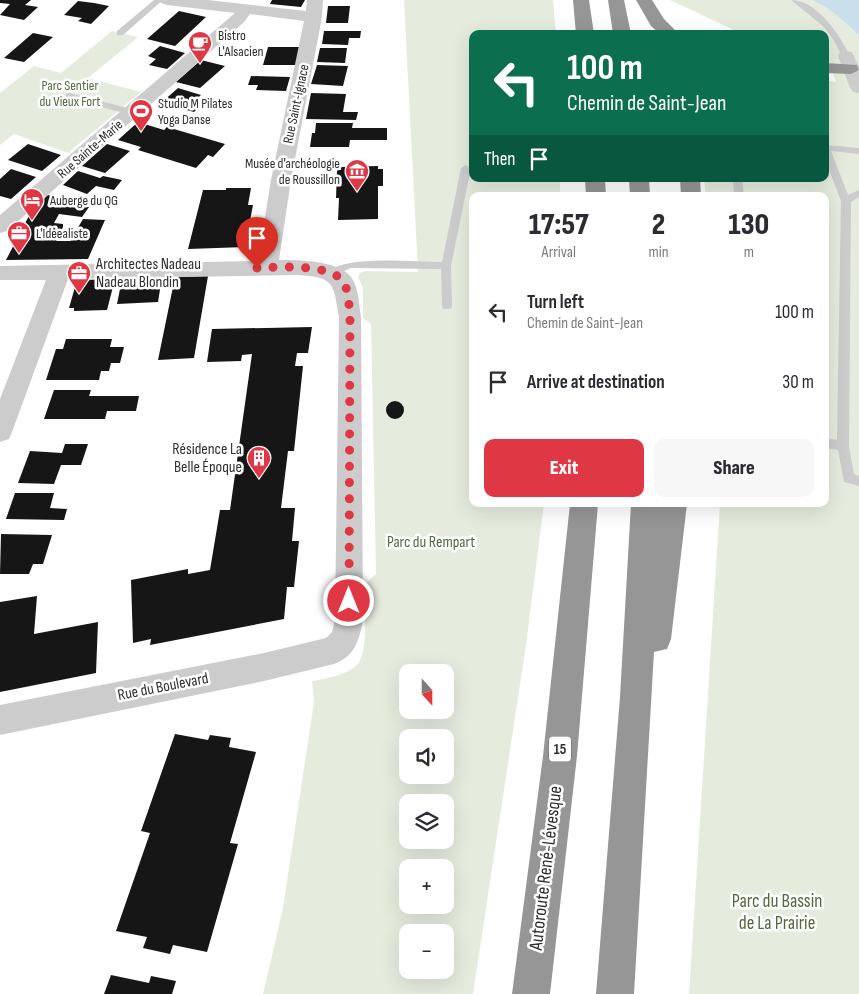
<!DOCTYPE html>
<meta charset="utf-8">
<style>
body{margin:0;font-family:"Sofia Sans Condensed",sans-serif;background:#f7f7f7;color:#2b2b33;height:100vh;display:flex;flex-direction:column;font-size:19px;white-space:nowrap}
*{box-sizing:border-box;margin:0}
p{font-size:16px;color:#7c7c81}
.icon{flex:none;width:28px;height:28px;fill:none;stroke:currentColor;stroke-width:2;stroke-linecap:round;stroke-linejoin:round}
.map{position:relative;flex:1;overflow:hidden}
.sheet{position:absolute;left:469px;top:192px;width:360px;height:315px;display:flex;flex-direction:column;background:#fff;border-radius:10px;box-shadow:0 5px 20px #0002}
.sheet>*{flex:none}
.top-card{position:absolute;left:469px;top:30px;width:360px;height:152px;border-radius:10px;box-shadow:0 5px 20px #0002;background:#0b6e4f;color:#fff;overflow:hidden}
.needle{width:32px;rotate:159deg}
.buttons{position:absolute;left:399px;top:664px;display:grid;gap:10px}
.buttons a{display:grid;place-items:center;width:55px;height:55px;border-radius:10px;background:#fff;box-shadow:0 5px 20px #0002;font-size:25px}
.pin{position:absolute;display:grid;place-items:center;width:42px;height:42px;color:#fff;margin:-51px -21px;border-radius:50% 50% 50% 0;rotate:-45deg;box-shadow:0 0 5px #0007}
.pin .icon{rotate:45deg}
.me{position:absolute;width:55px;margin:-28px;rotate:0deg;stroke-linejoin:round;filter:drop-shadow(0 0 4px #0008)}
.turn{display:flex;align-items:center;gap:18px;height:105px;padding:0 15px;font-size:22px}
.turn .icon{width:65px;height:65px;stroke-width:2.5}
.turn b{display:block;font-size:35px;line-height:42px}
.then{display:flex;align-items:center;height:48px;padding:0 15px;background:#0003;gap:10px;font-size:19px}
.eta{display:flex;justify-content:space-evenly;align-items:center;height:85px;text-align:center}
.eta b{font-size:30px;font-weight:800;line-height:35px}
.primary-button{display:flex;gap:10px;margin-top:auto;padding:10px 15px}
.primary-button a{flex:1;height:58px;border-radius:10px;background:#df3844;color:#fff;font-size:20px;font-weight:800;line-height:58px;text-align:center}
.primary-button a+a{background:#f7f7f7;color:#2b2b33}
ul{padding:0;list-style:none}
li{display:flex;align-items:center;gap:15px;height:70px;padding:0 15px}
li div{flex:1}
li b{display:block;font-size:19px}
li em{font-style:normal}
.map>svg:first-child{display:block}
.green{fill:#e5ecde;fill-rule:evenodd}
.water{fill:#cbdeeb}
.building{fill:#161616}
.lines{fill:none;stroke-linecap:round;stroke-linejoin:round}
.lane{fill:#ccc;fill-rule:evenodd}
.street{fill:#ccc;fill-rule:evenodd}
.highway{fill:#969696;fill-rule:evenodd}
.route{stroke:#df3844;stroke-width:9;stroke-dasharray:0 16.2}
.labels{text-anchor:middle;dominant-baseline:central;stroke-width:5;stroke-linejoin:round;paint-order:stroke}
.far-poi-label{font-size:14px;fill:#2f2f2f;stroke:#fff;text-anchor:start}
.far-park-label{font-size:14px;fill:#526a3e;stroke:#fff}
.far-street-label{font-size:14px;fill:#2f2f2f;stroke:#fff}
.shield{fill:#fff;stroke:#6d6d6d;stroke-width:1}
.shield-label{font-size:15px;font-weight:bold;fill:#2f2f2f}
.poi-label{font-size:16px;fill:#2f2f2f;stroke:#fff;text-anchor:start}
.park-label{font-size:16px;fill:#526a3e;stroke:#fff}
.street-label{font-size:16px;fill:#2f2f2f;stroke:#fff}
.near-street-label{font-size:19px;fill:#2f2f2f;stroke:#fff}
.near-park-label{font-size:19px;fill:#526a3e;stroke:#fff}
</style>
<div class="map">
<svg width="859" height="994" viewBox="0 0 859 994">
<rect width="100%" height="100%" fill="#fff"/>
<path class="green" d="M404,0H553L556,34H472V179H560V196H472V504H544L526,645L473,994H263L283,908L314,702L312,681C328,678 343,676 356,666C370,654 364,604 363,586L376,574L371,324L363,318V288L358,277L360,273L365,271L418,272ZM408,672H445V710H408ZM408,738H445V775H408ZM408,802H445V840H408ZM408,868H445V905H408ZM408,932H445V970H408Z
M670,0H812L829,9L859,35V994H689L720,504H825V196H706L704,179H825V80L836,82L825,51V34L734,30Z
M112,31L138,37L88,78L141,92L68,153L14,134L0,145V93L34,66L61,73Z"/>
<path class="water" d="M812,0H859V35L829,9Z"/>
<path class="building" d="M0,0H31L25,5L38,7L24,20L0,15L10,4L0,3Z
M272,0H305L301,7L270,4Z
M78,1L94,3L109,6L91,24L78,21L82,18L64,15Z
M328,6H350L348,23H326Z
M179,11L206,17L175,46L147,39Z
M324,31H361L360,38H349L348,45L322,44Z
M33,33L53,37L24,62L4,58Z
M160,46L185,53L167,69L149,65L156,59L148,56Z
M268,47H300L297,65H263Z
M320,48H347L345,63L317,62Z
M201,60L225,66L200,88L176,82Z
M317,65L348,66L343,86L311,84Z
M251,76L290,77L286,91L256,90L258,85H248Z
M178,88L201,95L192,103L201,105L194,112L161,103Z
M311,93L346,94L343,112H358L356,120L306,119Z
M138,122L164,130L167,127L225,144L213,157L208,155L196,168L138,150L141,147L118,140Z
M316,123H353L352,128H387V140H350L349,147H310L312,133H315Z
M28,144L61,155L42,171L8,160Z
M107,144L130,151L105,173L82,166Z
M378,166V169H383V186H378V219L338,220L339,198H336L337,170H341V167Z
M11,169L36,177L11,199L0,196V179Z
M78,171L100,178L103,176L122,180L114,190L96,186L87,194L63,185Z
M226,188H251L248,205H253L245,247L188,249L203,190H226Z
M48,195L67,201L66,202L89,207L82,217L59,214L54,223L63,224V227L56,241H70L83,219L105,220L88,259L6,260L32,210Z
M825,255H826L829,281L825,280Z
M208,276L194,358L158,360L175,277Z
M162,277L158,302L117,304L122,279Z
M115,279L107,310L74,311V308H69L75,287H81L84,280Z
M312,327L308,353H297L295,366H303L294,451H288L281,508H295L292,541H299L294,587H287L284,619L150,645L151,639L133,643L131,580L188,569V574L210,570L220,510H230L252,354L242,355L241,361L207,362L212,329Z
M66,339H112L110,347H124L120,363H111L109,371H101L99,380H46L56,349H63Z
M54,390H91L89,396H139L136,411H107L105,419H44Z
M386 410a9 9 0 1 1 18 0a9 9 0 1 1-18 0Z
M65,444H88L81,465H61L54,484L18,483L30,451L62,453Z
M15,493H54L50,508L67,509L64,520L6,519Z
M1,534L52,535L43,564H33L29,574H0Z
M37,596L34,634L98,622L96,673L0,692V602Z
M175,734L208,740L210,735L231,738L229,747L256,752L230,843L238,844L207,952L173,945L170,954L143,948L147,937L116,931L150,833L141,831Z
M111,975L149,983L151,976L176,981L172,994H104Z"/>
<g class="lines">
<path class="lane" d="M154,0H163L123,35H117V31Z
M791,0C817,0 840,35 850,56L849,58H843L833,39L823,26Z
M69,93L135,110L136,112L132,115L66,98V94Z
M825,145L859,148V154L831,151L848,195L859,190V197L851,202L849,446L854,474L859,476V486L844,482L838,450L825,448V438L837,440L841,201L825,159Z
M466,165L471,168L451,266L452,306L451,309H443L442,306L441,269L351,268C344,270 336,278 328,275V271C350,255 413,262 442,262L461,168Z
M733,179H742L744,196H734Z"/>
<path class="street" d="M159,0H208L306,11L307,0H323L322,17L291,180L279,260C299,260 345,260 354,282C359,293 359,306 361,317L363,620C359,641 355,656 334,664L264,681L0,735V705L264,653L326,638L332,632L335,620L339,317C333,283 335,277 297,275L68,279L12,432L9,439L0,442V399L46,280H0V266L258,261L271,180L304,21L250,14L244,22L7,231L0,233V215L235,13L167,5L161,3Z
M846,51L852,52L859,67V93L853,92L850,88L838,56L840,52Z"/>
<path class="highway" d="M573,0H589L594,34H576Z
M608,0H624L631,34H613Z
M636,0H652L664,19L679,34H660L651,26Z
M825,63L857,65L859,70L851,74L825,73Z
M585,179H605L606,196H586Z
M629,179H649L650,196H630Z
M680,179H700L701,196H681Z
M570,504H598L577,756L550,994H512L543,756Z
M631,504H659V507V504H687L671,639L667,649L654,652L634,994H596L620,697Z"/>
</g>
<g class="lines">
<path class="route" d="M257,268C277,267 333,263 344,283C349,292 349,307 350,318L349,601"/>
</g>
<defs>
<g id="cafe-pin" transform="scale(1.25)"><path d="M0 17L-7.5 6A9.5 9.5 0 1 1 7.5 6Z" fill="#df3844" stroke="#fff"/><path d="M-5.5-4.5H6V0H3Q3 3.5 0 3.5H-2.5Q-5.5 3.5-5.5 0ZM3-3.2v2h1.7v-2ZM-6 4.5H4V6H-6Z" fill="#fff"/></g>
<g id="stadium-pin" transform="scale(1.25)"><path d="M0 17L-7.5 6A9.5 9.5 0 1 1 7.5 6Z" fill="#df3844" stroke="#fff"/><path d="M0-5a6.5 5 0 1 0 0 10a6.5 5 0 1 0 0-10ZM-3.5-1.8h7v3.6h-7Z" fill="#fff"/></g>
<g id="museum-pin" transform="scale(1.25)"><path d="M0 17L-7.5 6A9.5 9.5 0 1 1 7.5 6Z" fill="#df3844" stroke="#fff"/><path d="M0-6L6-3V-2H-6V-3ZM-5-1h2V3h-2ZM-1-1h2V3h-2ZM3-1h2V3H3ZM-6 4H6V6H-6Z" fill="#fff"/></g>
<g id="hotel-pin" transform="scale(1.25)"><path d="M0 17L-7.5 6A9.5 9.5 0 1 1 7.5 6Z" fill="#df3844" stroke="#fff"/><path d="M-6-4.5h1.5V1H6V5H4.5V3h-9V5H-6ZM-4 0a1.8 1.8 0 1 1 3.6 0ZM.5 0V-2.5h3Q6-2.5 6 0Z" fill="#fff"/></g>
<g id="office-pin" transform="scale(1.25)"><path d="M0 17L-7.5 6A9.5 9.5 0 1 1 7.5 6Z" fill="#df3844" stroke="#fff"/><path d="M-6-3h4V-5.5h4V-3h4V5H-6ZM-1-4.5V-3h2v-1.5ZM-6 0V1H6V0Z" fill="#fff"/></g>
<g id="building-pin" transform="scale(1.25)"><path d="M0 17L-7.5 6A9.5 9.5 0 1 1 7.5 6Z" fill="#df3844" stroke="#fff"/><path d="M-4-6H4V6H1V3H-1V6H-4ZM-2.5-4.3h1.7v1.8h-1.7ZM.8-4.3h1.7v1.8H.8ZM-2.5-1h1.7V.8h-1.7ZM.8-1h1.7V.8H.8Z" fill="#fff"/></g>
</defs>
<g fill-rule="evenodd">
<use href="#cafe-pin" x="200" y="43"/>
<use href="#stadium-pin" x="141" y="111"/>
<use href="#museum-pin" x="357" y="171"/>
<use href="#hotel-pin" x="32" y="200"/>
<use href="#office-pin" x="19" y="233"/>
<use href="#office-pin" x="79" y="273"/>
<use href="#building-pin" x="259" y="458"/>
</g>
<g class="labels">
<g class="far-poi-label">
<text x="218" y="35">Bistro<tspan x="218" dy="16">L'Alsacien</tspan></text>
<text x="158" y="103">Studio M Pilates<tspan x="158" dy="16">Yoga Danse</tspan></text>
<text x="340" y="163" text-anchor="end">Musée d'archéologie<tspan x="340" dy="16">de Roussillon</tspan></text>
<text x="50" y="200">Auberge du QG</text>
<text x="36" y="233">L'Idéealiste</text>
</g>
<g class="far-park-label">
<text x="70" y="85">Parc Sentier<tspan x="70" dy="16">du Vieux Fort</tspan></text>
</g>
<g class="far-street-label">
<text transform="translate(296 104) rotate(-78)">Rue Saint-Ignace</text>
<text transform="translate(90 149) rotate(-41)">Rue Sainte-Marie</text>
</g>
<rect class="shield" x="549" y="736.5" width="22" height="25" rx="4"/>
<g class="shield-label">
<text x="560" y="749">15</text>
</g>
<g class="poi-label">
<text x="96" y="264">Architectes Nadeau<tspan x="96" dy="18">Nadeau Blondin</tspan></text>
<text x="242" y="449" text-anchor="end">Résidence La<tspan x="242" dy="18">Belle Époque</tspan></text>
</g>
<g class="park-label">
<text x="431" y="542">Parc du Rempart</text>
</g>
<g class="street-label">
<text transform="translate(163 687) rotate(-11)">Rue du Boulevard</text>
</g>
<g class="near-street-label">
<text transform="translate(546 868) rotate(-83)">Autoroute René-Lévesque</text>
</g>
<g class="near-park-label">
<text x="777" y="901">Parc du Bassin<tspan x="777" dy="22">de La Prairie</tspan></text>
</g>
</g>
</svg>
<div class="buttons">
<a><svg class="needle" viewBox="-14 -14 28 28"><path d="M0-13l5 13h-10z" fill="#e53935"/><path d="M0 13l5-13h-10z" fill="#7c7c81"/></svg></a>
<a><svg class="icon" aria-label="sound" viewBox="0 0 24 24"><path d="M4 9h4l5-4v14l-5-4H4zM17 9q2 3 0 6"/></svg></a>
<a><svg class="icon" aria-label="layers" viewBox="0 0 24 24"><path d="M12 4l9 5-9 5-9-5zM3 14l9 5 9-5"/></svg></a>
<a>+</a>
<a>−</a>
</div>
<div class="pin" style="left:257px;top:268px;background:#d93025"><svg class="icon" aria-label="arrive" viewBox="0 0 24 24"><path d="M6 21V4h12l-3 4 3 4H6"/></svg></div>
<svg class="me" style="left:349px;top:601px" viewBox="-20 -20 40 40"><circle r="17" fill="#df3844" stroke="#fff" stroke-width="3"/><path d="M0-11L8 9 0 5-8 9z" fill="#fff"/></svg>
<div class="top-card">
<div class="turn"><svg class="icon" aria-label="left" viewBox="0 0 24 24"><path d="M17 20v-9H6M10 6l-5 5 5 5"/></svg><div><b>100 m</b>Chemin de Saint-Jean</div></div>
<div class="then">Then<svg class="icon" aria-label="arrive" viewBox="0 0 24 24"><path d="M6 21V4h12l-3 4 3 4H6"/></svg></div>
</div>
<section class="sheet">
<div class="eta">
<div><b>17:57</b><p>Arrival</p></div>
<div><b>2</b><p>min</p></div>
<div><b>130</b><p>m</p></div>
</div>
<ul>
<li><svg class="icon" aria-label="left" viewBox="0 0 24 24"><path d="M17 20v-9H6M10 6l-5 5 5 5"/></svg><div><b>Turn left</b><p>Chemin de Saint-Jean</p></div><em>100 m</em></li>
<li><svg class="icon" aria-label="arrive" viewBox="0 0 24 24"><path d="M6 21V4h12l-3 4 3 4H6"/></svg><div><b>Arrive at destination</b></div><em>30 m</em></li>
</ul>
<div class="primary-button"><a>Exit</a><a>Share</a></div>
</section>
</div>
